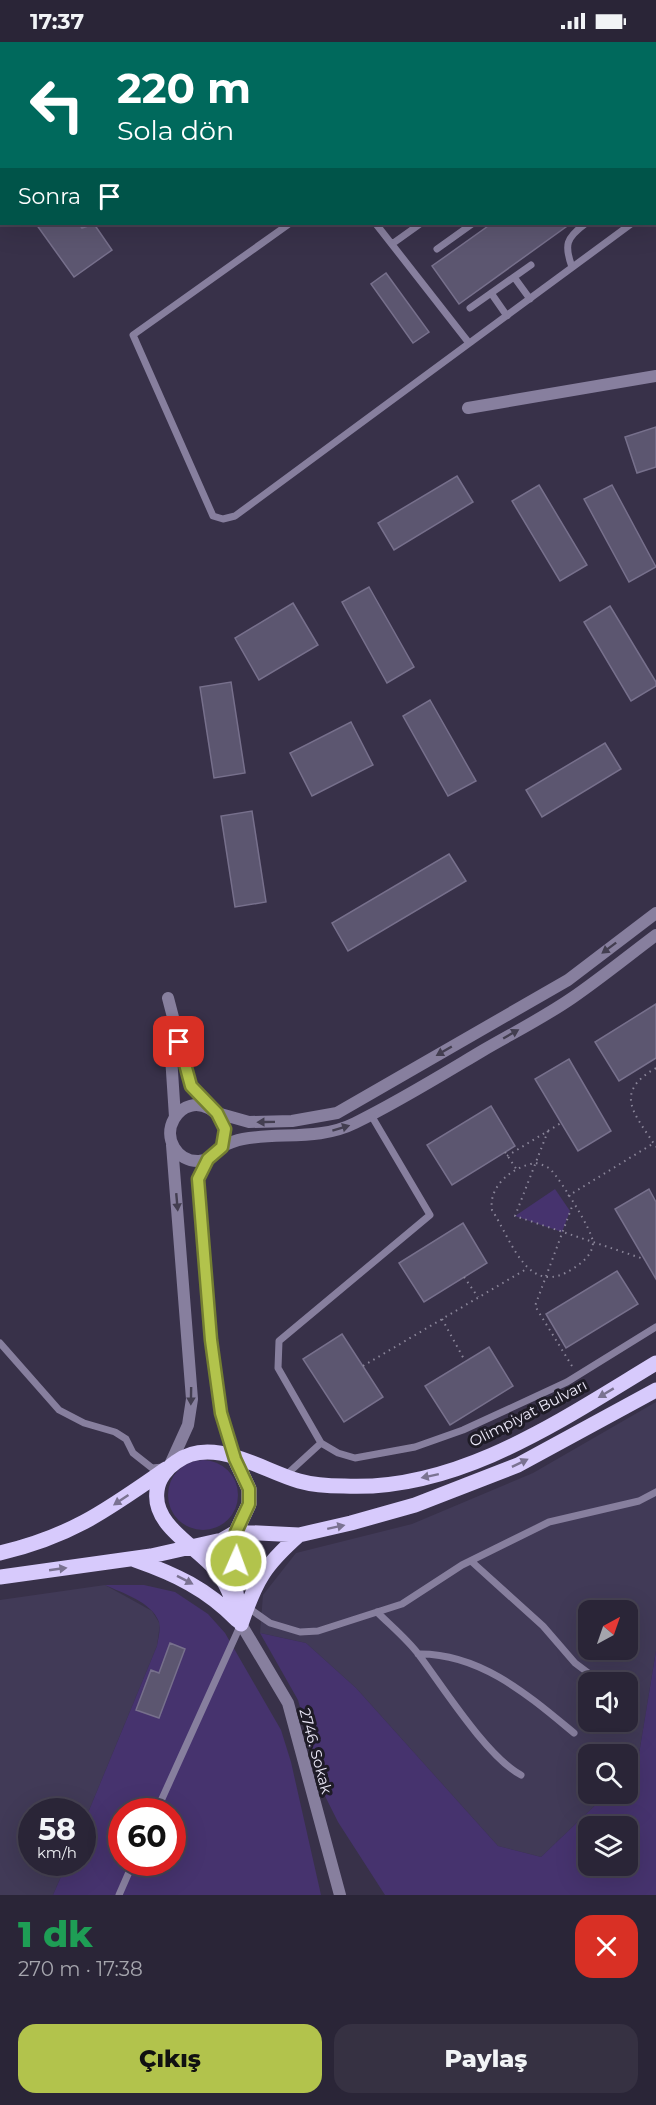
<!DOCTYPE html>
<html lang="tr">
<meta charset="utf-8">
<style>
body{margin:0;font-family:Montserrat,sans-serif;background:#363142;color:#f1f3f6;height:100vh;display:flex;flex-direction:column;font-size:22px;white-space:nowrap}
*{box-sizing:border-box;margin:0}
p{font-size:20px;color:#a5a5ad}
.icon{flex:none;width:33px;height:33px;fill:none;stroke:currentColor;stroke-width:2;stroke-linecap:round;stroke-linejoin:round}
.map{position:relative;height:1853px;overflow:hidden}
.panel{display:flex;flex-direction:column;background:#2a2537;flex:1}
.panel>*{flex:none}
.guide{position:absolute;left:0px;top:0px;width:657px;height:183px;box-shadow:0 6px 24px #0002,0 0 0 2px #464252;background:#00695c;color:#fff;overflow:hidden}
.needle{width:39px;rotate:40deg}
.fabs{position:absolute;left:578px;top:1558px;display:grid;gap:12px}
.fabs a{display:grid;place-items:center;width:60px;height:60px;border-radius:12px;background:#2a2537;box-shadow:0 6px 24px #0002,0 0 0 2px #464252;font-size:30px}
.speed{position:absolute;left:18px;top:1756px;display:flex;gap:12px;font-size:30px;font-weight:700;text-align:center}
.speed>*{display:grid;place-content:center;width:78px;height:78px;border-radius:50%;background:#2a2537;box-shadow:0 6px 24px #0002,0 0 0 2px #464252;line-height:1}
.speed small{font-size:15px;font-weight:400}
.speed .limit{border:9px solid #d22;background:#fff;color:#111}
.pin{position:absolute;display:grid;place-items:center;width:51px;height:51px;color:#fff;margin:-26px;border-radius:12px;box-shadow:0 3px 9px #0006}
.me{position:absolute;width:66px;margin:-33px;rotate:2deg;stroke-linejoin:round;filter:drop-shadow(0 0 4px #0008)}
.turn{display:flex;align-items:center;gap:21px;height:126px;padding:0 18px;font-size:27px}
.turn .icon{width:78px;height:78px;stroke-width:2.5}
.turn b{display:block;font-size:42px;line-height:51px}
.then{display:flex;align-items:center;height:57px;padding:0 18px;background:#0003;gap:12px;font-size:22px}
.round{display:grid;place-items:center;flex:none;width:63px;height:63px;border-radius:18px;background:#363142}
.overview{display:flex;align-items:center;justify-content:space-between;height:102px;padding:0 18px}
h1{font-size:36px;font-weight:800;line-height:45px;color:#1e9e55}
.button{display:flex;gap:12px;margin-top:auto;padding:12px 18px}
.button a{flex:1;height:69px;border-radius:18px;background:#b2c34c;color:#111;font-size:24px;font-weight:800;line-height:69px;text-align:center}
.button a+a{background:#363142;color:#f1f3f6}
.status{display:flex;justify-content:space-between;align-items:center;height:42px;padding:0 30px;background:#2a2537;direction:ltr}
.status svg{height:16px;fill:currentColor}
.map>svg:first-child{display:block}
.built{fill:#413a57;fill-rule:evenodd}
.green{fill:#46336e;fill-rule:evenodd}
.building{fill:#5c5670;stroke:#77708c;stroke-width:1.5}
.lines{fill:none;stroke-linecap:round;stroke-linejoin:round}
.path{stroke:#8a8599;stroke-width:2;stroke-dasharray:1.5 4.5;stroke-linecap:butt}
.lane{stroke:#877f9e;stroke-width:7}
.street{stroke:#877f9e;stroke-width:12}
.primary{stroke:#d7cafc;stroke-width:15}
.oneway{fill:#433e50}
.oneway2{fill:#7a7291}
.route-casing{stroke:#747f31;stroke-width:15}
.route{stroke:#b2c34c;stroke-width:10}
.labels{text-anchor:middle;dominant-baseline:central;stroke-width:6;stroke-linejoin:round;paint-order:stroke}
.street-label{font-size:15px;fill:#ece9f9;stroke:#1e1b26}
</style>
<div class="status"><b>17:37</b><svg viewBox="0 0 49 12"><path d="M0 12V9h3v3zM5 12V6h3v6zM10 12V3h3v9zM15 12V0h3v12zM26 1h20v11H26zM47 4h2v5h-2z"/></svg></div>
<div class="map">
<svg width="656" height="1853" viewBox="0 0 656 1853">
<rect width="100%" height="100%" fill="#383149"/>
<path class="built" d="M656,1360V1609L637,1724L627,1734V1713H588V1752H607L541,1815L498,1804L356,1646L306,1601L260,1591L263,1553L296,1511L412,1482L533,1431ZM588,1569H627V1608H588ZM588,1641H627V1680H588Z
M105,1543L152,1569L160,1582L157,1604L83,1783L82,1770H32V1821H67L53,1853H0V1558Z"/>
<path class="green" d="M555,1147L570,1169L562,1190L515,1174Z
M168 1453a35 35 0 1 1 70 0a35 35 0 1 1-70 0Z
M105,1543H144L175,1550L208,1572L225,1591L281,1688L291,1720L321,1853H53L67,1821H82L83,1783L157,1604C158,1597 161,1587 159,1580C152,1560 122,1551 105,1543ZM122,1770H172V1821H122Z
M260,1591L306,1601L356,1646L498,1804L541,1815L607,1752H627V1734L637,1724L656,1609V1853H385L338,1780L325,1754L298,1658ZM588,1785H627V1824H588Z"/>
<path class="building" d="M36,182H79L82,186L94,182L112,208L74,235Z
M491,182H570L459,262L432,224Z
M386,231L429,290L413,301L371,242Z
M656,385V425L637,431L625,395Z
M457,434L473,460L394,508L378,481Z
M539,443L587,523L560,539L512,459Z
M612,443L656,525L629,540L584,457Z
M369,545L414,625L387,641L342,560Z
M293,561L318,603L259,638L235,596Z
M610,564L656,640V644L631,659L584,580Z
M231,640L245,731L214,736L200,645Z
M430,658L476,739L448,754L403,674Z
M351,680L373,723L312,754L290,711Z
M605,701L621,727L542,775L526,748Z
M252,769L266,860L235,865L221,774Z
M449,812L466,839L348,909L332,881Z
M656,962V1016L619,1039L595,1000Z
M569,1017L611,1089L578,1109L535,1037Z
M491,1064L515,1104L452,1143L427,1103Z
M649,1147L656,1160V1237L615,1167Z
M463,1181L487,1221L424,1260L399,1221Z
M617,1229L638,1262L566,1306L546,1272Z
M342,1292L383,1355L344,1380L303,1317Z
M489,1305L513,1344L450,1383L425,1344Z
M170,1601L185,1607L159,1676L136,1668L151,1628L159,1631Z"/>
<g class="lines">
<path class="path" d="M656,1026C612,1051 635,1072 656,1105
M548,1089L515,1174L644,1217
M505,1110L517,1128
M507,1114L561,1081
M536,1121C542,1123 548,1124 552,1129C561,1139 593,1189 593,1201C592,1213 583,1220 574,1226C528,1257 513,1201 492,1168C488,1144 513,1124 536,1121Z
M568,1154L654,1101
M464,1235L478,1255
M442,1277L465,1319
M363,1324L528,1226
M572,1324L535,1264L573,1162"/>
<path class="lane" d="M243,0L245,2
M386,0L387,2
M512,0L513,2
M6,2L8,0
M0,6L2,5
M289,182L133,293L213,474L223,477L235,474L631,182
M376,182L469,301
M392,202L420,182
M437,207L472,182
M572,225C564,203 566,196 585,182
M514,235L530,257
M491,251L507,274
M470,266L531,223
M371,1073L430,1173L279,1299L278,1326L321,1401L338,1411L355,1416L415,1405L463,1388L567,1340L656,1285
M0,1301L59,1368L84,1381L115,1390L126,1397L133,1411L152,1426L163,1425
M285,1434L321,1401
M471,1519L543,1584L575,1621L595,1636
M247,1565L270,1581L300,1590L318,1589L402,1562L462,1523L549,1480L639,1459L656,1450
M377,1570C391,1584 408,1598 419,1613C443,1645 487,1715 521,1733
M418,1612C480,1611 528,1653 574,1691
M156,1770L241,1582
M119,1853L133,1821"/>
<path class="street" d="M468,366L656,334
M168,956L191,1044L209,1066
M169,984L175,1075
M217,1071L249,1080L292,1079L337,1071L568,938L656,871
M222,1105C235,1070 191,1047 174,1077C163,1096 177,1120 199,1119C210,1118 214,1111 221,1105C226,1102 237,1098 243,1097C280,1090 319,1099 355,1081C398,1060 440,1034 482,1009C511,992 543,976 572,956C601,936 628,914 656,893
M208,1117L198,1136L211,1298L221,1371L235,1417
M169,1425L188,1383L192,1357L172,1103
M241,1582L288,1661L340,1853"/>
<path class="primary" d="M235,1417L249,1447V1462L236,1490L234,1540L237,1556
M236,1490L299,1493L351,1481L415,1463L518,1423L656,1348
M0,1511C72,1494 107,1468 166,1427
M135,1518C175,1532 207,1547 237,1578
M0,1535L151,1514L222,1498L236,1490
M241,1582C234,1564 229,1544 217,1529C198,1505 152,1484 157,1449C158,1437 167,1426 176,1420C212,1393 261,1428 299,1439C313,1443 330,1444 344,1444C458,1450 563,1377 656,1321
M241,1582C256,1538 264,1524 299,1493"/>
</g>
<defs><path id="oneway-solid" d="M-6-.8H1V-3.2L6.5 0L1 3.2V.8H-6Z" transform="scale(1.5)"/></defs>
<g class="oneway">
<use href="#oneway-solid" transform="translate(609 906) rotate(143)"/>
<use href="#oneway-solid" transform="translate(511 992) rotate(-30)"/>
<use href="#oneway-solid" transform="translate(444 1009) rotate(150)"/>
<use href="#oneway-solid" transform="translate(266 1080) rotate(179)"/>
<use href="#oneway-solid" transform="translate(341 1086) rotate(-17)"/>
<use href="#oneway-solid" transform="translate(177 1160) rotate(85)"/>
<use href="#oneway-solid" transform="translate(191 1354) rotate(91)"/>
</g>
<g class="oneway2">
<use href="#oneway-solid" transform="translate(606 1351) rotate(149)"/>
<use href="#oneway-solid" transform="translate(520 1421) rotate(-26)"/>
<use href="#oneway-solid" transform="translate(430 1434) rotate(168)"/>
<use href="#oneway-solid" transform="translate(121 1458) rotate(146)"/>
<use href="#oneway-solid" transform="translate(336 1485) rotate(-12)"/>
<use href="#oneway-solid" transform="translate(58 1527) rotate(-8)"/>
<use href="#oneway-solid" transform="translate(185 1538) rotate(27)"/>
</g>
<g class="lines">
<g class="route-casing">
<path id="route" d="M179,1000L191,1044L217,1071L225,1087L222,1105L208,1117L198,1137L211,1298L221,1371L235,1417L249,1447V1462L236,1490V1519"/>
</g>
<use href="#route" class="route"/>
</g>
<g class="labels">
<g class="street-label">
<text transform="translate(528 1371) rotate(-27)">Olimpiyat Bulvarı</text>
<text transform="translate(316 1709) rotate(75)">2746. Sokak</text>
</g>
</g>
</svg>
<div class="fabs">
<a><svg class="needle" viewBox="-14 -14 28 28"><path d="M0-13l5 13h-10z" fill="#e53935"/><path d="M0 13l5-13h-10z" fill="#a5a5ad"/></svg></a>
<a><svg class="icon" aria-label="sound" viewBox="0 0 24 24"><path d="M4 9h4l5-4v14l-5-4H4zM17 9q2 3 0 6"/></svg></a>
<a><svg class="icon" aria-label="search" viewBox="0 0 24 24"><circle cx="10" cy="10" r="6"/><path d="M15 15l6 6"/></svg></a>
<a><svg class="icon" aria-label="layers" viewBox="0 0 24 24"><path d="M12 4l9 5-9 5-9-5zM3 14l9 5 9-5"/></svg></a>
</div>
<div class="speed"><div>58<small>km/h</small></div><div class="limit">60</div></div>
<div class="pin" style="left:179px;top:1000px;background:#d93025"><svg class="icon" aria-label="arrive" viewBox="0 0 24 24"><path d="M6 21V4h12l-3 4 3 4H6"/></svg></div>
<svg class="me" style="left:236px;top:1519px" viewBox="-20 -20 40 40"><circle r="17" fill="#b2c34c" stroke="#fff" stroke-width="3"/><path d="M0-11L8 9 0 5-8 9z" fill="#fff"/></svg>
<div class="guide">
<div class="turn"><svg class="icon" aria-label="left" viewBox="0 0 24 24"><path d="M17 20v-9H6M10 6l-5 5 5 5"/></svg><div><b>220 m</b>Sola dön</div></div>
<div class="then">Sonra<svg class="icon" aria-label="arrive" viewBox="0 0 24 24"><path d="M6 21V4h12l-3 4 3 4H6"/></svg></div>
</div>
</div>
<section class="panel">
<div class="overview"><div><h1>1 dk</h1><p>270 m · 17:38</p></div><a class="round" style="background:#d93025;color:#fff"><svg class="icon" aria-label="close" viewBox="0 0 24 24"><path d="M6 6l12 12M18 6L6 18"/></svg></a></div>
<div class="button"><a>Çıkış</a><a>Paylaş</a></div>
</section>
